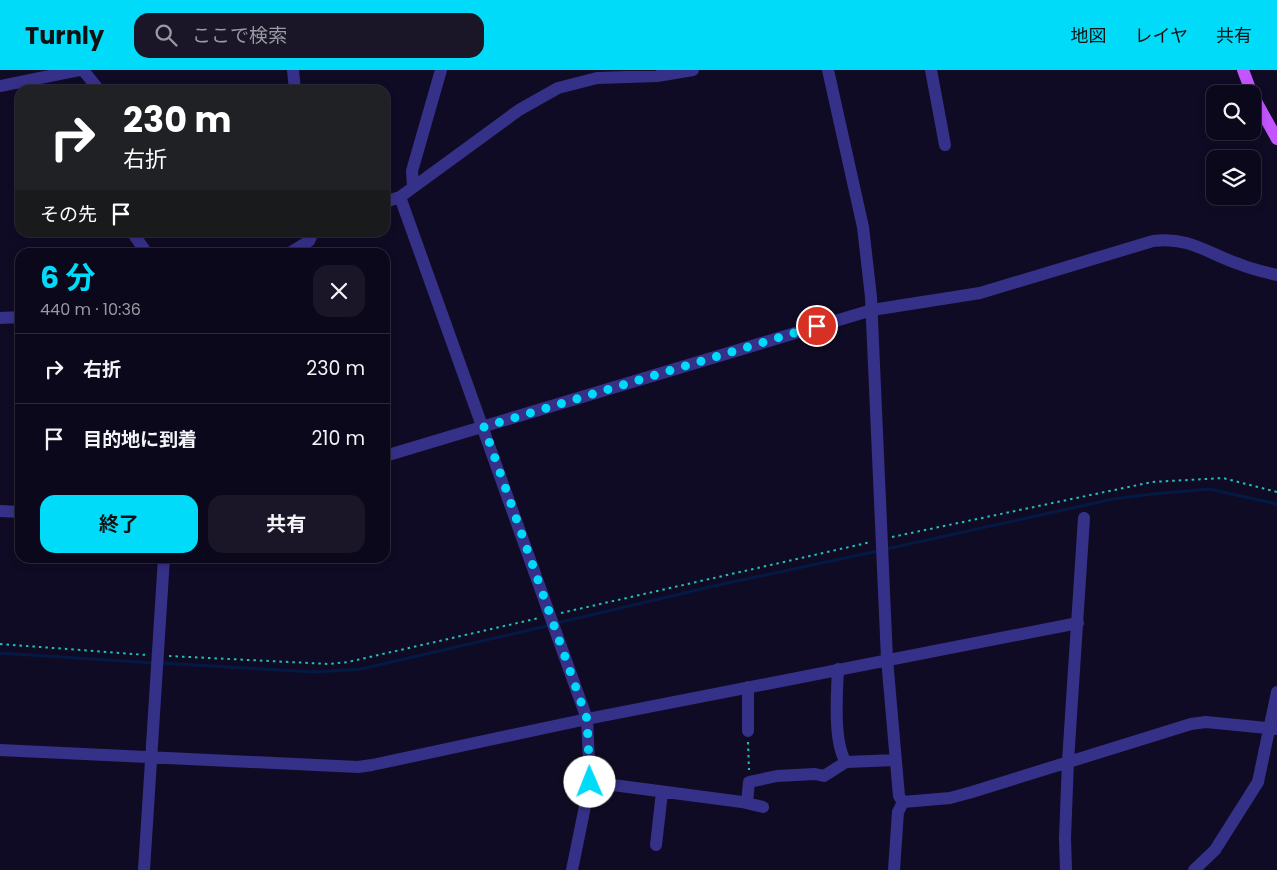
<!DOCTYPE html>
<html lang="ja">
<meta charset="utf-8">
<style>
body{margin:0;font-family:Poppins,"Noto Sans JP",sans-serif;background:#1a1628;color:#f1f3f6;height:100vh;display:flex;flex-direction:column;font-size:19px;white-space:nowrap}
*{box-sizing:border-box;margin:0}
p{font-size:16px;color:#9a9aa3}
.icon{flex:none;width:28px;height:28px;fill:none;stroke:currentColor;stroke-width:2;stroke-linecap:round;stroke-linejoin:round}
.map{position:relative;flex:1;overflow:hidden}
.drawer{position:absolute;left:15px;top:178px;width:375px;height:315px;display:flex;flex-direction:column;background:#0c081b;border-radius:15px;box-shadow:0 2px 8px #0003,0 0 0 1px #2c293a}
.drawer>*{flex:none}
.guide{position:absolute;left:15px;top:15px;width:375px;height:152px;border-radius:15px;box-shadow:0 2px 8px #0003,0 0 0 1px #2c293a;background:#202124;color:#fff;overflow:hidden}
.buttons{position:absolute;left:1206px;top:15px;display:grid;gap:10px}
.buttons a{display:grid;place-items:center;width:55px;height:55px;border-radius:10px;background:#0c081b;box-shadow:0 2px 8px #0003,0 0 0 1px #2c293a;font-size:25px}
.pin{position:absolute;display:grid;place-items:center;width:42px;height:42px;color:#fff;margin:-21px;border:2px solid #fff;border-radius:50%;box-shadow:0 1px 5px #0007}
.me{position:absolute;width:55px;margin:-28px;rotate:359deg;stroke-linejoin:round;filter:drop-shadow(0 0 4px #0008)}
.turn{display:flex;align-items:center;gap:18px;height:105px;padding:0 25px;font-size:22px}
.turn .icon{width:65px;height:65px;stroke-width:2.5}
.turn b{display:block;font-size:35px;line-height:42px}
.then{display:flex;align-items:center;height:48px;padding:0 25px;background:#0003;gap:10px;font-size:19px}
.round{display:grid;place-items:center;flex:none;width:52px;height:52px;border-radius:15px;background:#1a1628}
.headline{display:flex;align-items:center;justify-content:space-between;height:85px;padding:0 25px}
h1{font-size:30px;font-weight:700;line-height:38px;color:#00dbf9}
.primary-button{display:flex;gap:10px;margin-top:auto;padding:10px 25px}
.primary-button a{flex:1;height:58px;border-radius:15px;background:#00dbf9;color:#111;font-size:20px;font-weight:700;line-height:58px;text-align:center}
.primary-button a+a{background:#1a1628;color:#f1f3f6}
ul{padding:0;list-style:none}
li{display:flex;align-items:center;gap:15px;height:70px;padding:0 25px;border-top:1px solid #2c293a}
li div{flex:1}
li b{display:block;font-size:19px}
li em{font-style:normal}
header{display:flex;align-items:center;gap:30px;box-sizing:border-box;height:70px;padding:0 25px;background:#00dbf9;color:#111}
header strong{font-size:24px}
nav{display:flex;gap:28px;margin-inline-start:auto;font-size:18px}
.search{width:350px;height:45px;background:#1a1628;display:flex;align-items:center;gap:12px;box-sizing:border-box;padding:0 18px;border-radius:15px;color:#9a9aa3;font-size:19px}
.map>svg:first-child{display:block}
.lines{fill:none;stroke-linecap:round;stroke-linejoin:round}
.stream{stroke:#041a44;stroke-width:3}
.path{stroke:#21c0b9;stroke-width:2;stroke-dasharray:2.5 4;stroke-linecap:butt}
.minor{stroke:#363188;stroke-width:12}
.major{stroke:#c355ff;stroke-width:12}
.route{stroke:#00dbf9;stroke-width:9;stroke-dasharray:0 16.2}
</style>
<header>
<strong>Turnly</strong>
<div class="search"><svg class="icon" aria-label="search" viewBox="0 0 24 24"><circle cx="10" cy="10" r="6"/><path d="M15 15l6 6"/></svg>ここで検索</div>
<nav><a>地図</a><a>レイヤ</a><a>共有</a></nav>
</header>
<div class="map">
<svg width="1277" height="800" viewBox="0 0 1277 800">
<rect width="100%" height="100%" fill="#100b24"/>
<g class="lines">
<path class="stream" d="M886,479L1113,429L1153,424L1209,419L1277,434
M557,553L714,516L878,481
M0,583L154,593
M160,593L316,602L361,599L551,555"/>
<path class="path" d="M892,467L1152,412L1223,408L1277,422
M561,543L871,472
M0,574L147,585
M169,586L329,594L348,592L539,548
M748,672L749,700"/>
<path class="minor" d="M83,0L99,20
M293,0L295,20
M828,0L863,157L871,227L887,589L899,726L903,732
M931,0L945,75
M0,16L79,0
M413,117L412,101L441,0
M400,127L587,649L590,712L572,800
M385,132L400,127L519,40L558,18L597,8L657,6L693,0
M132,162L146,182
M291,182L309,171L313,162
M0,248L20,247
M385,386L872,240L980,223L1153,171C1189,166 1209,184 1239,194C1251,199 1264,202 1277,205
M0,441L20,442
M838,599C837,622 833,673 846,692
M748,661V617
M0,680L358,697L372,695L587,649L1078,553
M590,712L742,732L763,737
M903,732L950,728L972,722L1191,654L1206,652L1277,659
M747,733L749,712L777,706L815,704L824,706L846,692L896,690
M656,775L662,722
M144,800L164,488
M894,800L898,742L903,732
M1066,800L1065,768L1068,691L1084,448
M1194,800L1215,780L1258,712L1277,622"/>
<path class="major" d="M1243,0L1252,24
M1252,24L1277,69"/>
</g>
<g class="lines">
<path class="route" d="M590,712L587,649L484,357L817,256"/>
</g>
</svg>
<div class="buttons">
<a><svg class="icon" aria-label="search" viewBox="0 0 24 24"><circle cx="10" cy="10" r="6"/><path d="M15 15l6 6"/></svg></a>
<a><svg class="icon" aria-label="layers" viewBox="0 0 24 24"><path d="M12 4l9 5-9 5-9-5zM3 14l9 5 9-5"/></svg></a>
</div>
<div class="pin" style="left:817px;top:256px;background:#d93025"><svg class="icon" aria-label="arrive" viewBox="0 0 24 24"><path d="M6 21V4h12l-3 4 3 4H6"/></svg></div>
<svg class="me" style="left:590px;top:712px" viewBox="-20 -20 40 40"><circle r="19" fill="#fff"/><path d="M0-13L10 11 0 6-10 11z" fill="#00dbf9"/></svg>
<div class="guide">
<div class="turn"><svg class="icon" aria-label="right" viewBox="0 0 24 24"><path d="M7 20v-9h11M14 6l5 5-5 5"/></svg><div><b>230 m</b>右折</div></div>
<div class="then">その先<svg class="icon" aria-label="arrive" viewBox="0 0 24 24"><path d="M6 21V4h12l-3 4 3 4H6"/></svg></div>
</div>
<section class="drawer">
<div class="headline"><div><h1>6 分</h1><p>440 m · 10:36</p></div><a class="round"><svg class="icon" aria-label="close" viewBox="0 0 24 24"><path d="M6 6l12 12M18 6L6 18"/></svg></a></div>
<ul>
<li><svg class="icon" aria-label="right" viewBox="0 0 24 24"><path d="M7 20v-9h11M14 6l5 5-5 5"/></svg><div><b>右折</b></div><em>230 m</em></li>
<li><svg class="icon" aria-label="arrive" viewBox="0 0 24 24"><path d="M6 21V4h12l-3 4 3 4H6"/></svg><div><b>目的地に到着</b></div><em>210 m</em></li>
</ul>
<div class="primary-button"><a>終了</a><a>共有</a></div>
</section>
</div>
